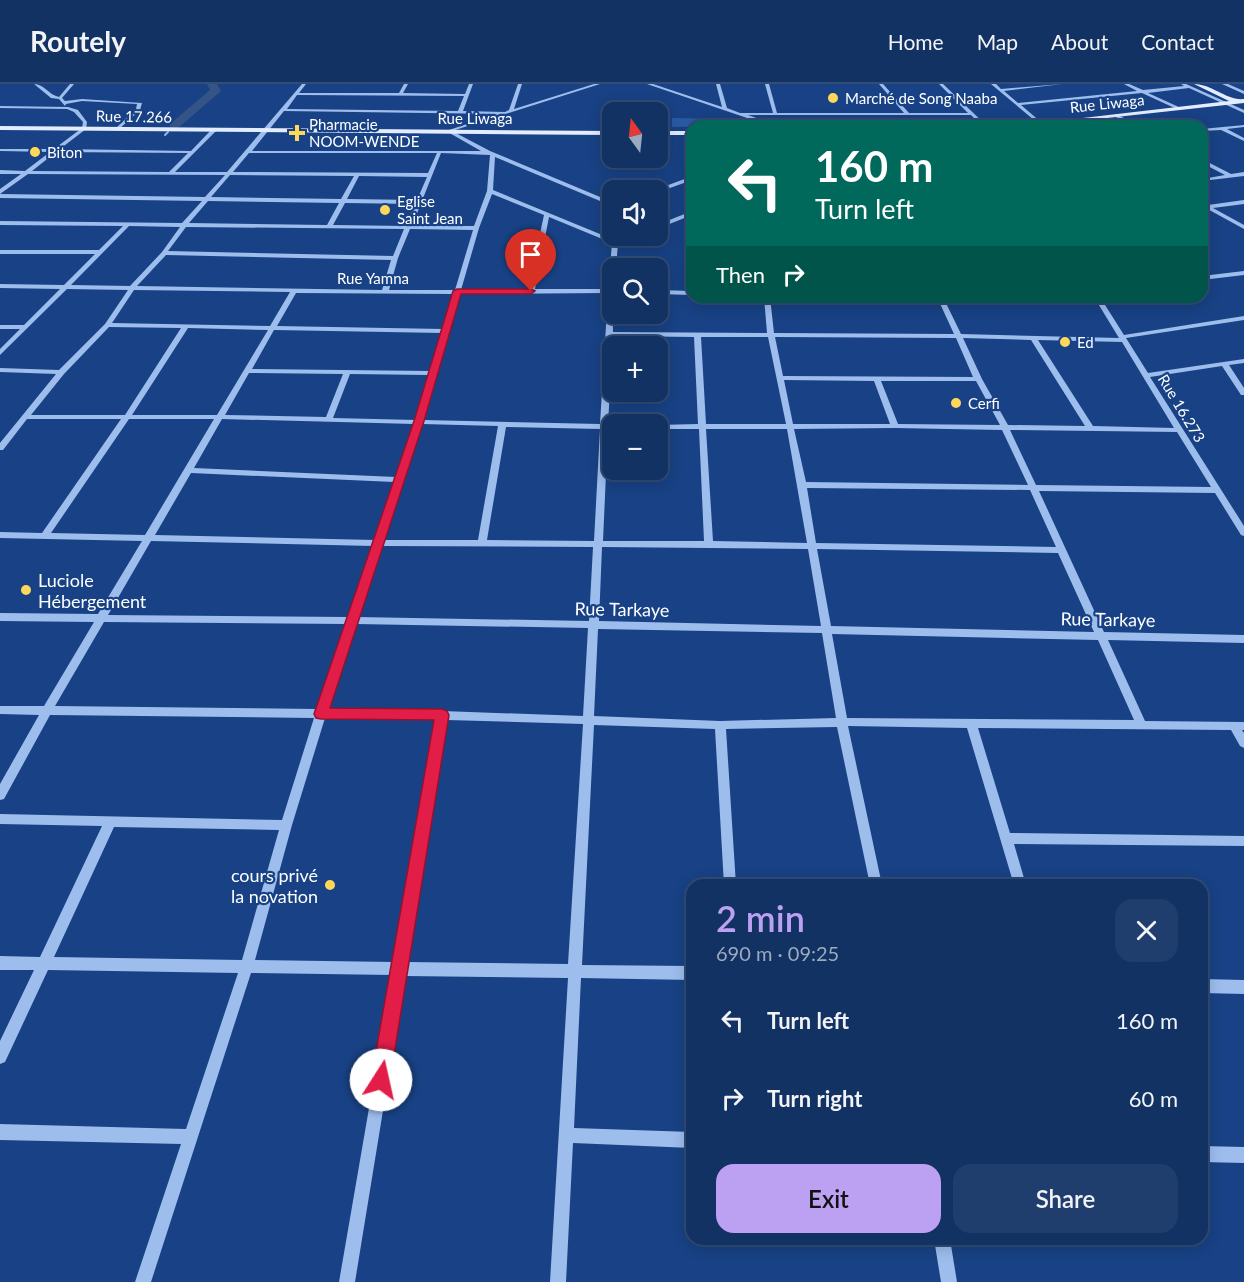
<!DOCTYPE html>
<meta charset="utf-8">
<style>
body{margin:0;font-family:Lato,sans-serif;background:#1f3e6d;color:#f1f3f6;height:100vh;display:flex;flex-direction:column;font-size:22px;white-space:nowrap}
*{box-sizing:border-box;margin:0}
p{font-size:20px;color:#9caabf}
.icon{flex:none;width:33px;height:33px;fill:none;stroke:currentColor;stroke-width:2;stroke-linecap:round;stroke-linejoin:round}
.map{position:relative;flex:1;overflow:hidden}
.panel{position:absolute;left:686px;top:795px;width:522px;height:366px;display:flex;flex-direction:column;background:#123264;border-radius:18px;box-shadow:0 3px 15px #0003,0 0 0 2px #314d78}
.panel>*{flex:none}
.top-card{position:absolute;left:686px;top:36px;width:522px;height:183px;border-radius:18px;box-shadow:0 3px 15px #0003,0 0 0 2px #314d78;background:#00695c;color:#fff;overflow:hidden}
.needle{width:39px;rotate:345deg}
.fabs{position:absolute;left:602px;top:18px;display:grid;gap:12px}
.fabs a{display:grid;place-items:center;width:66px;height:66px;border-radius:12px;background:#123264;box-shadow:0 3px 15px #0003,0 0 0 2px #314d78;font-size:30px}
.pin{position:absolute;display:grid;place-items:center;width:51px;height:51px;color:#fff;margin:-62px -26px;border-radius:50% 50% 50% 0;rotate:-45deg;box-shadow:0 0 6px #0007}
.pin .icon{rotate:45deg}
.me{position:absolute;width:66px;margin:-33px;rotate:10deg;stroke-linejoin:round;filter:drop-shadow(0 0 4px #0008)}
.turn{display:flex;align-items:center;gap:21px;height:126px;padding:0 30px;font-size:27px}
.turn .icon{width:78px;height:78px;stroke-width:2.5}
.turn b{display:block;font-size:42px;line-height:51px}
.then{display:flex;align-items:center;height:57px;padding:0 30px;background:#0003;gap:12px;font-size:22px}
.round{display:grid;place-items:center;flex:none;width:63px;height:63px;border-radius:18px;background:#1f3e6d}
.overview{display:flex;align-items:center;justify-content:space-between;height:102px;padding:0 30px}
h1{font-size:36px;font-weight:600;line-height:45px;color:#bca0f2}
.cta{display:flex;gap:12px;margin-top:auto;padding:12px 30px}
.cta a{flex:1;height:69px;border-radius:18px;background:#bca0f2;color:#111;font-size:24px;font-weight:600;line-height:69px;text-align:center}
.cta a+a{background:#1f3e6d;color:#f1f3f6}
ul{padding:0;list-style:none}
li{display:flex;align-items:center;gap:18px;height:78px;padding:0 30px}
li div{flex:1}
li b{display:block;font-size:22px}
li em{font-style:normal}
header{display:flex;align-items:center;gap:36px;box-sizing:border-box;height:84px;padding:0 30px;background:#123264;border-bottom:2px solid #314d78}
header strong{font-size:28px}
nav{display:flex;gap:33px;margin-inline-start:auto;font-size:21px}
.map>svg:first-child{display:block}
.green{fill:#2a5ba4}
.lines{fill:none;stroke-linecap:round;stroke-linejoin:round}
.stream{stroke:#90b8ef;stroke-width:2}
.river{fill:#345486;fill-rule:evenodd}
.minor{fill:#9dbded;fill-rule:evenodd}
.major{fill:#e3edff;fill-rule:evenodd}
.route{fill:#e11d48;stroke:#92132f;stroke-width:1.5}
.poi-dot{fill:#ffd759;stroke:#184285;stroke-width:2}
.labels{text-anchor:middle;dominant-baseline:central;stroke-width:4.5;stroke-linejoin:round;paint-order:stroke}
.far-poi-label{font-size:15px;fill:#fff;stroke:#184285;text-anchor:start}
.far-street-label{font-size:15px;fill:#fff;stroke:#184285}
.poi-label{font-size:18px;fill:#fff;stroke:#184285;text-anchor:start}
.street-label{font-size:18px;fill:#fff;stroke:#184285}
</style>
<header>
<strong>Routely</strong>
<nav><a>Home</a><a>Map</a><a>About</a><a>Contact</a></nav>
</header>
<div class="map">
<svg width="1244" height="1198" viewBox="0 0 1244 1198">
<rect width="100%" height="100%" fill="#184285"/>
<path class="green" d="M672,34L728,35L729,42L672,43Z"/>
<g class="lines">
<path class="stream" d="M165,51L168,48"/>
<path class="river" d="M207,0H217L221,7L178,44H170V40L210,6Z"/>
<path class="minor" d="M34,0C44,0 49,11 59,13L70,0H74L62,14L65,17L82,15L142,19L140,26L118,46L116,44L136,25L137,20L82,17L66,20L65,22L59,15L51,14Z
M302,0H306L299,9H399L404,0H408L403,9L465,10L469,0H473L463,27L505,28L509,26L518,0H522L514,25L594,0H600L452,47L490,67L612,118V122L495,73L493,106L612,155V152H618V155L641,152L640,153L618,159L616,184L612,186L610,184L612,159L549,133L535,205H609V200L612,198L613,248L767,249L764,213H770L774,249L954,250L937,213H943L961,250L1119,254L1094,213H1100L1124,251L1244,232V236L1126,254L1148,289L1244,275V279L1229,281L1244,304V311H1241L1222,282L1150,293L1244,442V452L1241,451L1215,409L1039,407L1104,548L1244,551V559L1108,556L1145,637L1244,638V646H1242L1244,649V664L1240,662L1231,646L978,644L1010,749L1244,752V762L1014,760L1026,801H1014L967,644L848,642L882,801H870L837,643L726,645L736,801H724L715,645L594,641L582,881L692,882V896L581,894L574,1044L692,1048V1064L573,1059L566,1198H550L568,894L405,892L355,1198H339L392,891L251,889L151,1198H135L181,1060L0,1056V1040L186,1045L238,889L48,886L5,978L0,980V957L34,886H0V872L40,873L102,742L0,740V730L282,736L314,634L50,631L4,715L0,716V700L39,631L0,630V622H44L94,538L0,537V529L98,530L142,457L0,454V448L42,449L121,335H27L3,366H0V359L56,290L0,288V284L59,286L105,240L128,206L67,205L0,271V265L20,245H0V241H24L60,205L0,204V200L64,201L95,170H0V166H99L123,142L0,141V137L182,139L202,117L0,114V110L205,113L225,91L28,90L0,110V105L21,90H0V86L25,87L50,68L0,67V65H54L82,44L83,38L74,28L67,25L0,24V22L68,23L78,26L87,38L86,45L60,65L191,67L212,45H216V47L175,88H227ZM297,11L464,12L458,27L287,25ZM284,27L497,30L446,47L481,67H252ZM56,68L188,69L169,88L32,87ZM249,69H437L428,89L233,88ZM441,69L490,71L487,107L474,142H412ZM230,91L354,92L341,115L211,113ZM359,92L427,93L417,116L347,115ZM492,110L544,131L528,205L461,206L479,144ZM208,117L339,119L327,141L189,139ZM345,119L415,120L406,142L333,141ZM129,142L180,143L162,168L130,202L71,201ZM186,143L404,145L393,172L168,167ZM410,145L473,146L455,206H389L398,174ZM166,171L391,176L382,206L137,202ZM134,206L290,208L270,242L112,239ZM296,209L453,210L443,245L277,242ZM608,209L600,340L423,336L449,249L450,247L449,246L460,210ZM109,243L181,244L125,331H31L64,290ZM188,244L268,246L217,331H132ZM274,246L442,249L430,287L252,285ZM613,252L694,253L698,340L657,341V345H699L704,457H603L608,345H612V341H608ZM701,253H768L786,340H706ZM775,253L956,254L973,293L783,292ZM963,254L1031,256L1085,342L1008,341L982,295ZM1038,256L1122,258L1174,344L1093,342ZM249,289L343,290L326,333L225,331ZM350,290L429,291L416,336L333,334ZM784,296L874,297L890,340H793ZM881,297H976L1000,341L898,340ZM129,335H214L145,451L51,449ZM222,335L414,340L396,393L194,384ZM422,340L498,342L478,456H384ZM506,343L600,345L594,457L487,456ZM895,344L1002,346L1028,401L806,398L794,345ZM706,345H787L807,459L713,457ZM1010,346L1177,348L1211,403L1036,401ZM191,389L394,398L375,456L155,451ZM807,404L1030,406L1056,463L816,459ZM151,457L373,462L348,533L108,531ZM382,462L593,463L589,537L358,533ZM602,463L808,465L821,542L599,537ZM817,465L1058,469L1094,548L831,542ZM104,538L346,540L317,625L55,622ZM356,540L588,544L583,632L442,627L328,625ZM598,545L822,549L836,634L720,637L594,632ZM832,550L1098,556L1134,636L847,634ZM325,634L436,635L394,878L255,876L292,741ZM447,636L583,640L568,880L407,878ZM114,743L279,746L242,876L54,873Z
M647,0H653L722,23L716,0H720L727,24L740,29H773L765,0H769L777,29H904L879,0H883L909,29H968L939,0H943L987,42H982L971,31H748L778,42H771Z
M991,0H996L1001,5L1062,0L1004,7L1018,19L1137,7L1124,0H1129L1143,6L1184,2L1181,0H1186L1244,26V29L1189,4L1148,9L1181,24L1179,26L1142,9L1021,21L1042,39L1040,41Z
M1222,0H1228L1244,7V10Z
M1116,30L1138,41V42H1133L1114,32Z
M1244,41V43L1227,45L1244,54V57L1221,46L1202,47V45Z
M1202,75L1231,90L1244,88V92L1202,97V95L1225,91L1202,79Z
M690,93H692V96L659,108L655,106Z
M1244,116V120L1213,124L1244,141V145L1202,122V118L1208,121Z
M692,127V131L657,145V141Z
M687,143L690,145L692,205L689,203L684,145Z
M1244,187V191L1202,196V192Z
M657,206L692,207V211L657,210Z
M1202,895L1244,896V910L1202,909Z
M1202,1062L1244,1063V1079L1202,1078Z
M934,1155H950L957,1198H941Z"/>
<path class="major" d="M1194,0C1212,0 1227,17 1244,15V19L1034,42H1013L1229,17Z
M0,42L612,47V51L0,46Z
M657,47H692V51H657Z"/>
</g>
<path class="route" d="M457,205H531L535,207L531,210H461L424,337L330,624L442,625L447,627L449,631L390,996L387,1003L381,1006L374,1003L371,996L434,636L321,635L316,634L314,630L414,337L453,207Z"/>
<g class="poi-dot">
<circle cx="833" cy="14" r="6"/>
<path d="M294 40h6v6h6v6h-6v6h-6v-6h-6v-6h6z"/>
<circle cx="35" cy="68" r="6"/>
<circle cx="385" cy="126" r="6"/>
<circle cx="1065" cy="258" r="6"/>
<circle cx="956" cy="319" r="6"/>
<circle cx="26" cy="506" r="6"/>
<circle cx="330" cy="801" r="6"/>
</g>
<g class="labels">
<g class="far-poi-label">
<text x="845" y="14">Marché de Song Naaba</text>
<text x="309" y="40">Pharmacie<tspan x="309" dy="17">NOOM-WENDE</tspan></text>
<text x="47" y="68">Biton</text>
<text x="397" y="117">Eglise<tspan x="397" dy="17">Saint Jean</tspan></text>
<text x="1077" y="258">Ed</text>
<text x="968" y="319">Cerfi</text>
</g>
<g class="far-street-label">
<text transform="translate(1107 19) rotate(-6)">Rue Liwaga</text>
<text transform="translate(134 32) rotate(1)">Rue 17.266</text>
<text x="475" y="34">Rue Liwaga</text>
<text x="373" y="194">Rue Yamna</text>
<text transform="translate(1182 324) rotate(59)">Rue 16.273</text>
</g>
<g class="poi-label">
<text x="38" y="496">Luciole<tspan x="38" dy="21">Hébergement</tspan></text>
<text x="318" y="791" text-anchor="end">cours privé<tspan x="318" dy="21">la novation</tspan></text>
</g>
<g class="street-label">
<text transform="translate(622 525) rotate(1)">Rue Tarkaye</text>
<text transform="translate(1108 535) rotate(1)">Rue Tarkaye</text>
</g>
</g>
</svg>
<div class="fabs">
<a><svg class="needle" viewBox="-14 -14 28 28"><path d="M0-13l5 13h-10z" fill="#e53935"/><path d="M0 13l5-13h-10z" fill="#9caabf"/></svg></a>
<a><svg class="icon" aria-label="sound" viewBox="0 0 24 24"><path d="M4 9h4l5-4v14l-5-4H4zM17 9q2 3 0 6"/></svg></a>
<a><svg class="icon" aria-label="search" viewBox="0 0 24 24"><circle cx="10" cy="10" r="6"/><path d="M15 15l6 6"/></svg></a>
<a>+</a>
<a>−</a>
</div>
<div class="pin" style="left:531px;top:207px;background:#d93025"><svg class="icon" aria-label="arrive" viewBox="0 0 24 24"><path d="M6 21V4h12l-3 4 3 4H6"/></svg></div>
<svg class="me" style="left:381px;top:996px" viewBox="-20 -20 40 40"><circle r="19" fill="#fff"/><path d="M0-13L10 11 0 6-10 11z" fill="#e11d48"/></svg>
<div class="top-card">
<div class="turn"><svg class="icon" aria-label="left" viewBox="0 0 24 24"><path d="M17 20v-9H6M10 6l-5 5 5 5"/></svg><div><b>160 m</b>Turn left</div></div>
<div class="then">Then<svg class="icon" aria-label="right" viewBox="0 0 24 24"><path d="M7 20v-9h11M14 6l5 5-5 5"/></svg></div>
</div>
<section class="panel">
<div class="overview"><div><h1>2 min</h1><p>690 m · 09:25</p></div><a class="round"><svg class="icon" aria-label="close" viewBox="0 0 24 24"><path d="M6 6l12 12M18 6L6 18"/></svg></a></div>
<ul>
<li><svg class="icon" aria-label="left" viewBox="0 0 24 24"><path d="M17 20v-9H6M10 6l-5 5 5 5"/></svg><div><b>Turn left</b></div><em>160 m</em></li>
<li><svg class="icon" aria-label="right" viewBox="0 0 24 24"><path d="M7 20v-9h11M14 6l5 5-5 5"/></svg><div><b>Turn right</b></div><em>60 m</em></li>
</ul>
<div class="cta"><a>Exit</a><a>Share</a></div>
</section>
</div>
